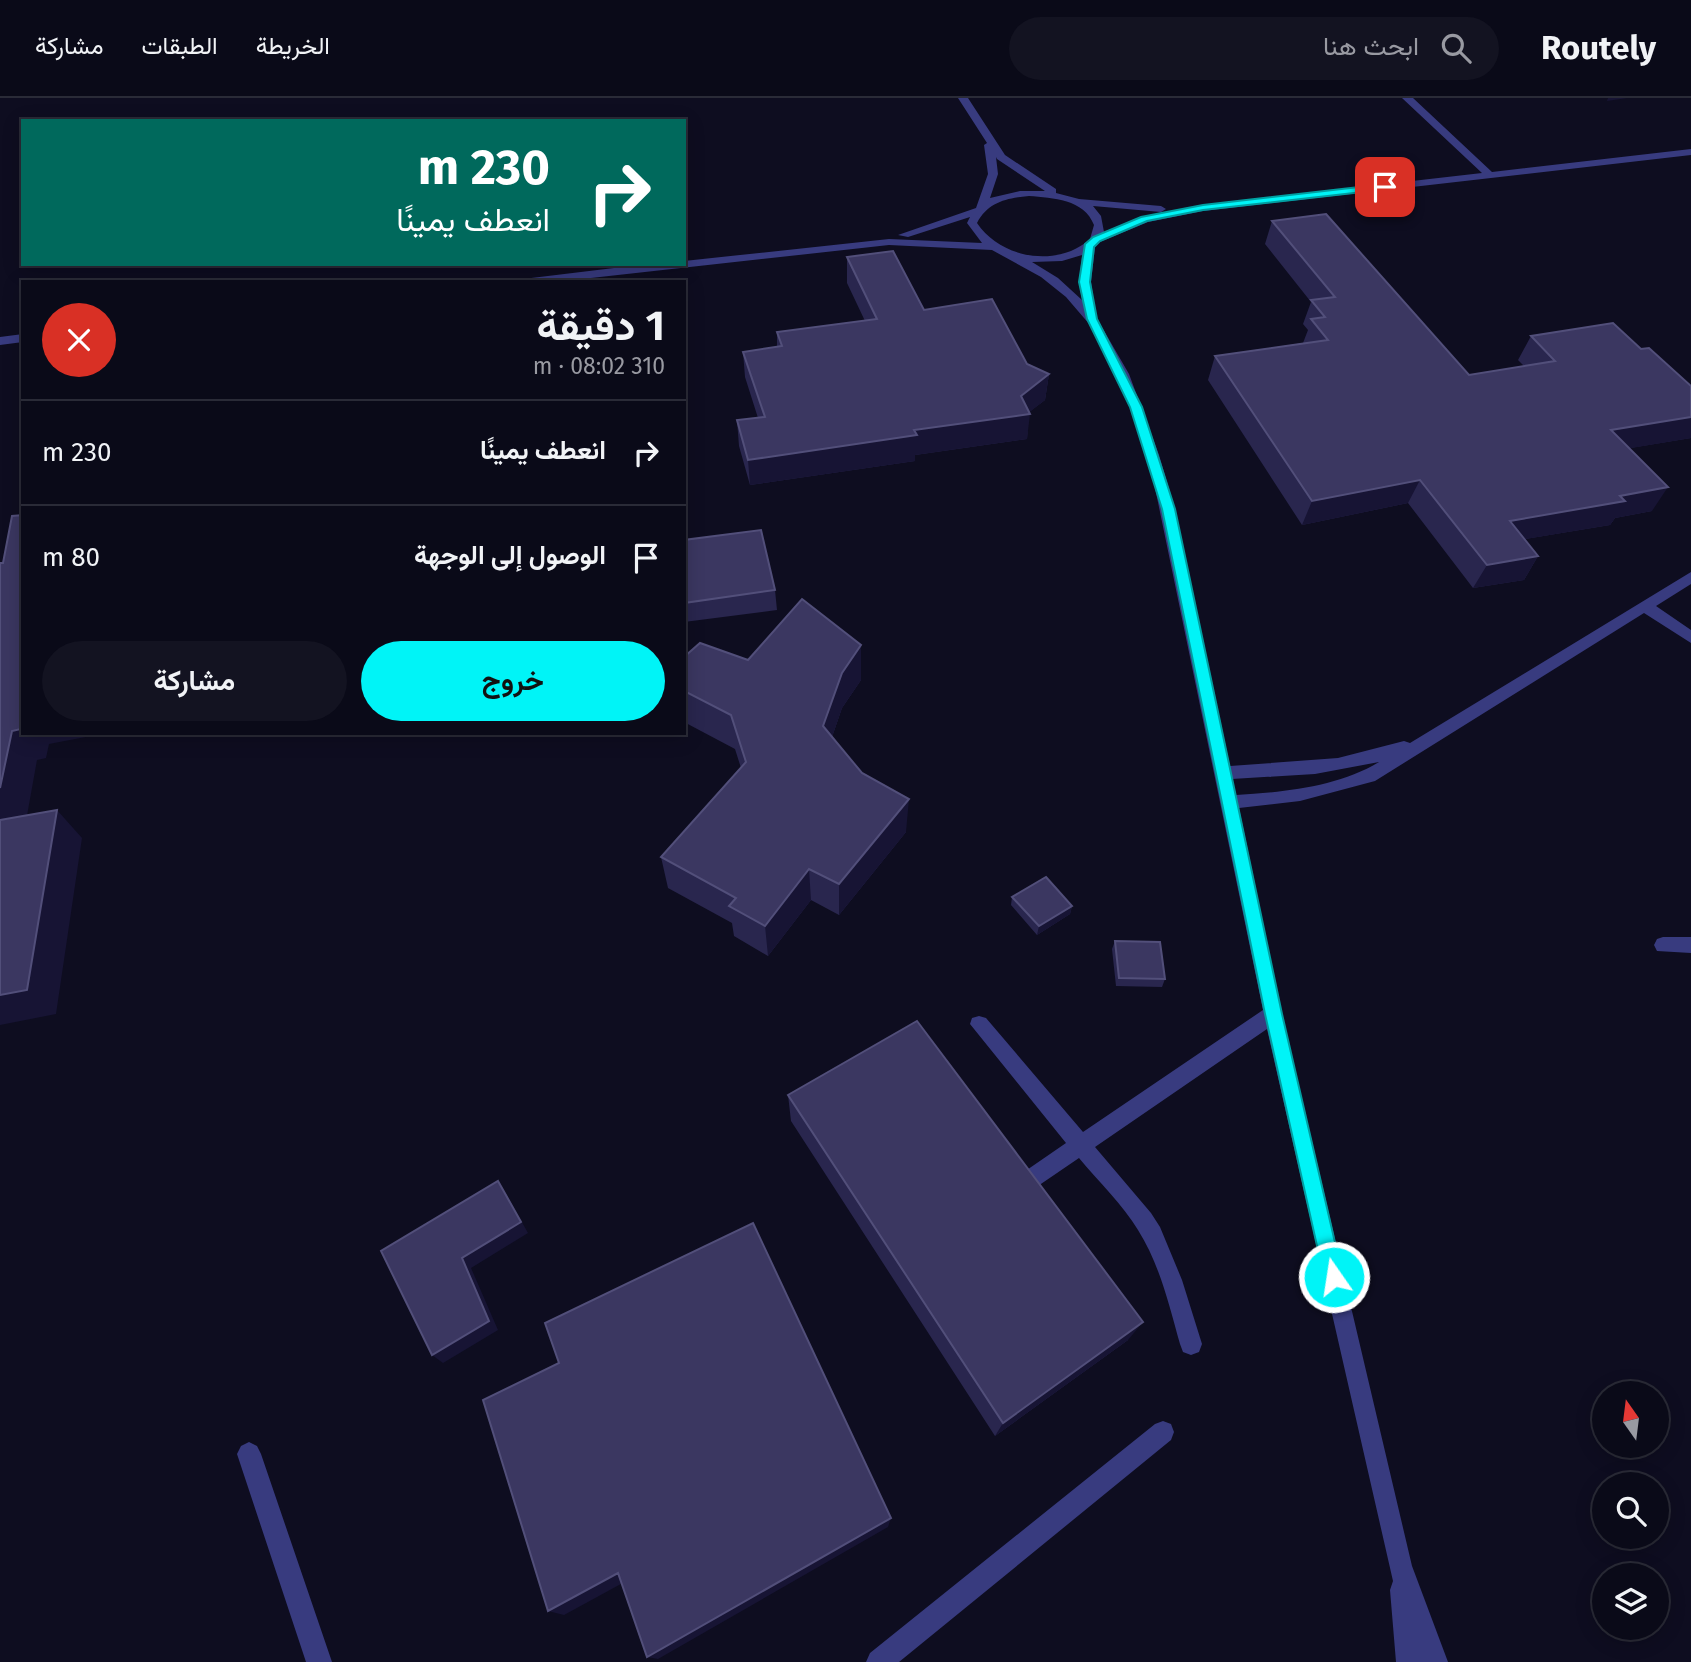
<!DOCTYPE html>
<html lang="ar">
<meta charset="utf-8">
<style>
body{margin:0;font-family:"Fira Sans",Vazirmatn,sans-serif;background:#131321;color:#f1f3f6;direction:rtl;height:100vh;display:flex;flex-direction:column;font-size:26px;white-space:nowrap}
*{box-sizing:border-box;margin:0}
p{font-size:23px;color:#999aa2}
.icon{flex:none;width:38px;height:38px;fill:none;stroke:currentColor;stroke-width:2;stroke-linecap:round;stroke-linejoin:round}
.map{position:relative;flex:1;overflow:hidden;direction:ltr}
.drawer{position:absolute;left:21px;top:182px;width:665px;height:455px;display:flex;flex-direction:column;background:#0a0a18;border-radius:0px;box-shadow:0 4px 18px #0003,0 0 0 2px #2a2b37;direction:rtl}
.drawer>*{flex:none}
.hud{position:absolute;left:21px;top:21px;width:665px;height:147px;border-radius:0px;box-shadow:0 4px 18px #0003,0 0 0 2px #2a2b37;direction:rtl;background:#00695c;color:#fff;overflow:hidden}
.needle{width:46px;rotate:346deg}
.tools{position:absolute;left:1592px;top:1283px;display:grid;gap:14px}
.tools a{display:grid;place-items:center;width:77px;height:77px;border-radius:50%;background:#0a0a18;box-shadow:0 4px 18px #0003,0 0 0 2px #2a2b37;font-size:35px}
.pin{position:absolute;display:grid;place-items:center;width:60px;height:60px;color:#fff;margin:-30px;border-radius:14px;box-shadow:0 4px 10px #0006}
.me{position:absolute;width:77px;margin:-38px;rotate:347deg;stroke-linejoin:round;filter:drop-shadow(0 0 5px #0008)}
.turn{display:flex;align-items:center;gap:24px;height:147px;padding:0 21px;font-size:32px}
.turn .icon{width:91px;height:91px;stroke-width:2.5}
.turn b{display:block;font-size:49px;line-height:60px}
.round{display:grid;place-items:center;flex:none;width:74px;height:74px;border-radius:37px;background:#131321}
.head{display:flex;align-items:center;justify-content:space-between;height:119px;padding:0 21px}
h1{font-size:42px;font-weight:700;line-height:52px}
.cta{display:flex;gap:14px;margin-top:auto;padding:14px 21px}
.cta a{flex:1;height:80px;border-radius:42px;background:#00f4f7;color:#111;font-size:28px;font-weight:700;line-height:80px;text-align:center}
.cta a+a{background:#131321;color:#f1f3f6}
ul{padding:0;list-style:none}
li{display:flex;align-items:center;gap:21px;height:105px;padding:0 21px;border-top:2px solid #2a2b37}
li div{flex:1}
li b{display:block;font-size:26px}
li em{font-style:normal}
header{display:flex;align-items:center;gap:42px;box-sizing:border-box;height:98px;padding:0 35px;background:#0a0a18;border-bottom:2px solid #2a2b37}
header strong{font-size:33px}
nav{display:flex;gap:38px;margin-inline-start:auto;font-size:24px}
.search{width:490px;height:63px;background:#131321;display:flex;align-items:center;gap:18px;box-sizing:border-box;padding:0 24px;border-radius:38px;color:#999aa2;font-size:26px}
.map>svg:first-child{display:block}
.lines{fill:none;stroke-linecap:round;stroke-linejoin:round}
.minor{fill:#383b7f;fill-rule:evenodd}
.wall{fill:#29264e}
.shaded-wall{fill:#171434}
.building{fill:#3b3761;stroke:#524f7a;stroke-width:2}
.route{fill:#00f4f7;stroke:#009fa1;stroke-width:2}
</style>
<header>
<strong>Routely</strong>
<div class="search"><svg class="icon" aria-label="search" viewBox="0 0 24 24"><circle cx="10" cy="10" r="6"/><path d="M15 15l6 6"/></svg>ابحث هنا</div>
<nav><a>الخريطة</a><a>الطبقات</a><a>مشاركة</a></nav>
</header>
<div class="map">
<svg width="1691" height="1564" viewBox="0 0 1691 1564">
<rect width="100%" height="100%" fill="#0e0d20"/>
<g class="lines">
<path class="minor" d="M958,0H968L1005,57L1056,91V95L1079,101L1161,108L1166,111L1161,114L1093,108L1101,118L1104,134L1141,119L1203,107L1482,75L1402,0H1413L1492,74L1691,51V57L1203,113L1148,124L1100,144L1095,149L1091,184L1096,219L1129,276L1159,357L1175,411L1230,668L1338,660L1404,643L1410,645L1691,474V486L1656,508L1691,532V545L1644,515L1375,683L1300,703L1239,710L1282,916L1412,1468L1448,1564H1422L1421,1561L1422,1564H1396L1390,1492L1393,1483L1267,931L1095,1049L1151,1115L1160,1129L1182,1182L1202,1246L1199,1254L1191,1257L1183,1254L1180,1246C1169,1207 1160,1167 1138,1132C1123,1107 1098,1083 1079,1060L1035,1090L1028,1093L1021,1090L1018,1083L1021,1076L1066,1045L970,926L972,920L979,918L986,920L1083,1034L1263,912L1154,385L1138,330L1117,276L1090,227L1066,199L1041,179L992,152L889,147L555,184H517L523,181L647,166H684V163L889,141L982,145L967,125L970,119L908,139L898,137L976,110L988,76L984,47L987,45ZM996,59L997,61L1045,93H1020L990,100L998,76ZM1029,98C1053,100 1084,101 1094,127L1090,141C1058,170 1001,161 977,125C988,104 1007,100 1029,98ZM1082,157L1079,184L1082,202L1058,180L1032,164L1062,163ZM1379,664C1338,689 1284,694 1236,697L1232,681L1315,676Z
M23,236V244L0,247V239Z
M1663,839H1691V855L1657,853L1654,847L1657,841Z
M1163,1323L1171,1326L1174,1334L1171,1342L899,1564H866L870,1555L1155,1326Z
M249,1344L257,1348L261,1356L332,1564H306L237,1356L241,1348Z"/>
</g>
<path class="wall" d="M1272,123L1469,277L1524,268L1518,262L1531,238L1691,340L1630,350L1652,413L1615,420L1610,427L1525,441L1538,458L1524,482L1473,490L1408,405L1302,427L1208,282L1215,258L1303,245L1308,232L1303,226L1311,204L1265,146Z
M847,159L924,212L1027,266L1049,276L1045,302L1029,314L1027,341L915,357V363L750,387L739,348L737,322L758,320L745,279L743,254L777,249V234L865,223L847,185Z
M684,442L775,492L777,512L684,524Z
M684,559L748,562L861,582L842,610L832,639L906,734L839,817L811,802L768,858L734,838L732,825L668,790L661,759L741,670L735,651L684,624Z
M1012,799L1072,808L1070,816L1037,837L1011,807Z
M1115,843L1165,881L1162,889L1116,888L1112,851Z
M788,997L1128,1242L995,1338L791,1023Z"/>
<path class="shaded-wall" d="M1608,0H1627L1607,3Z
M1049,276L1045,302L1027,316H1030L1027,341L915,357V363L750,387L748,362L914,332L1021,298Z
M1691,319V340L1596,356L1611,332Z
M1420,382L1408,405L1302,427L1312,403Z
M1668,389L1652,413L1615,420L1610,427L1496,446L1510,423L1620,398Z
M1538,458L1524,482L1473,490L1487,467Z
M861,547V582L842,610L824,662L823,628L842,575Z
M23,623V635H96V637L49,646L46,660L37,662L21,751L0,730V690L12,633Z
M909,701L906,734L839,817V786Z
M57,712L82,740L56,916L0,927V897Z
M809,771L811,802L768,858L765,828Z
M1072,808L1070,816L1037,837L1039,828Z
M498,1083L505,1094L528,1135L471,1170L498,1232L443,1265L432,1257L462,1160Z
M1143,1224L1128,1242L995,1338L1003,1325Z
M891,1420L888,1429L658,1561L647,1559Z
M618,1475L630,1481L564,1517L548,1513Z"/>
<path class="building" d="M1326,116L1469,277L1555,263L1531,238L1613,225L1641,251L1649,250L1691,288V319L1611,332L1668,389L1620,398L1625,403L1510,423L1538,458L1487,467L1420,382L1312,403L1215,258L1328,242L1311,221L1325,219L1311,202L1335,199L1272,123Z
M893,153L924,212L992,201L1027,266L1049,276L1021,298L1030,316L914,332L917,337L748,362L737,322L765,319L743,254L782,248L777,234L877,221L847,159Z
M23,417V623L21,631L12,633L0,690V465H3L12,418Z
M761,432L775,492L684,505V442Z
M802,501L861,547L842,575L823,628L862,675L909,701L839,786L809,771L765,828L729,808L736,800L661,759L746,664L731,617L684,593V559L700,545L748,562Z
M57,712L27,892L0,897V722Z
M1046,779L1072,808L1039,828L1012,799Z
M1115,843L1160,844L1165,881L1119,880Z
M917,923L1143,1224L1003,1325L788,997Z
M498,1083L521,1124L462,1160L489,1223L432,1257L381,1153Z
M753,1125L891,1420L647,1559L618,1475L548,1513L483,1302L559,1265L545,1225Z"/>
<path class="route" d="M1385,86L1389,91L1203,112L1147,123L1100,143L1094,149L1090,184L1097,221L1142,309L1175,411L1282,916L1343,1179L1341,1186L1334,1188L1327,1186L1324,1179L1265,916L1162,411L1130,309L1087,221L1079,184L1085,146L1093,139L1141,119L1203,107Z"/>
</svg>
<div class="tools">
<a><svg class="needle" viewBox="-14 -14 28 28"><path d="M0-13l5 13h-10z" fill="#e53935"/><path d="M0 13l5-13h-10z" fill="#999aa2"/></svg></a>
<a><svg class="icon" aria-label="search" viewBox="0 0 24 24"><circle cx="10" cy="10" r="6"/><path d="M15 15l6 6"/></svg></a>
<a><svg class="icon" aria-label="layers" viewBox="0 0 24 24"><path d="M12 4l9 5-9 5-9-5zM3 14l9 5 9-5"/></svg></a>
</div>
<div class="pin" style="left:1385px;top:89px;background:#d93025"><svg class="icon" aria-label="arrive" viewBox="0 0 24 24"><path d="M6 21V4h12l-3 4 3 4H6"/></svg></div>
<svg class="me" style="left:1334px;top:1179px" viewBox="-20 -20 40 40"><circle r="17" fill="#00f4f7" stroke="#fff" stroke-width="3"/><path d="M0-11L8 9 0 5-8 9z" fill="#fff"/></svg>
<div class="hud">
<div class="turn"><svg class="icon" aria-label="right" viewBox="0 0 24 24"><path d="M7 20v-9h11M14 6l5 5-5 5"/></svg><div><b>230 m</b>انعطف يمينًا</div></div>
</div>
<section class="drawer">
<div class="head"><div><h1>1 دقيقة</h1><p>310 m · 08:02</p></div><a class="round" style="background:#d93025;color:#fff"><svg class="icon" aria-label="close" viewBox="0 0 24 24"><path d="M6 6l12 12M18 6L6 18"/></svg></a></div>
<ul>
<li><svg class="icon" aria-label="right" viewBox="0 0 24 24"><path d="M7 20v-9h11M14 6l5 5-5 5"/></svg><div><b>انعطف يمينًا</b></div><em>230 m</em></li>
<li><svg class="icon" aria-label="arrive" viewBox="0 0 24 24"><path d="M6 21V4h12l-3 4 3 4H6"/></svg><div><b>الوصول إلى الوجهة</b></div><em>80 m</em></li>
</ul>
<div class="cta"><a>خروج</a><a>مشاركة</a></div>
</section>
</div>
